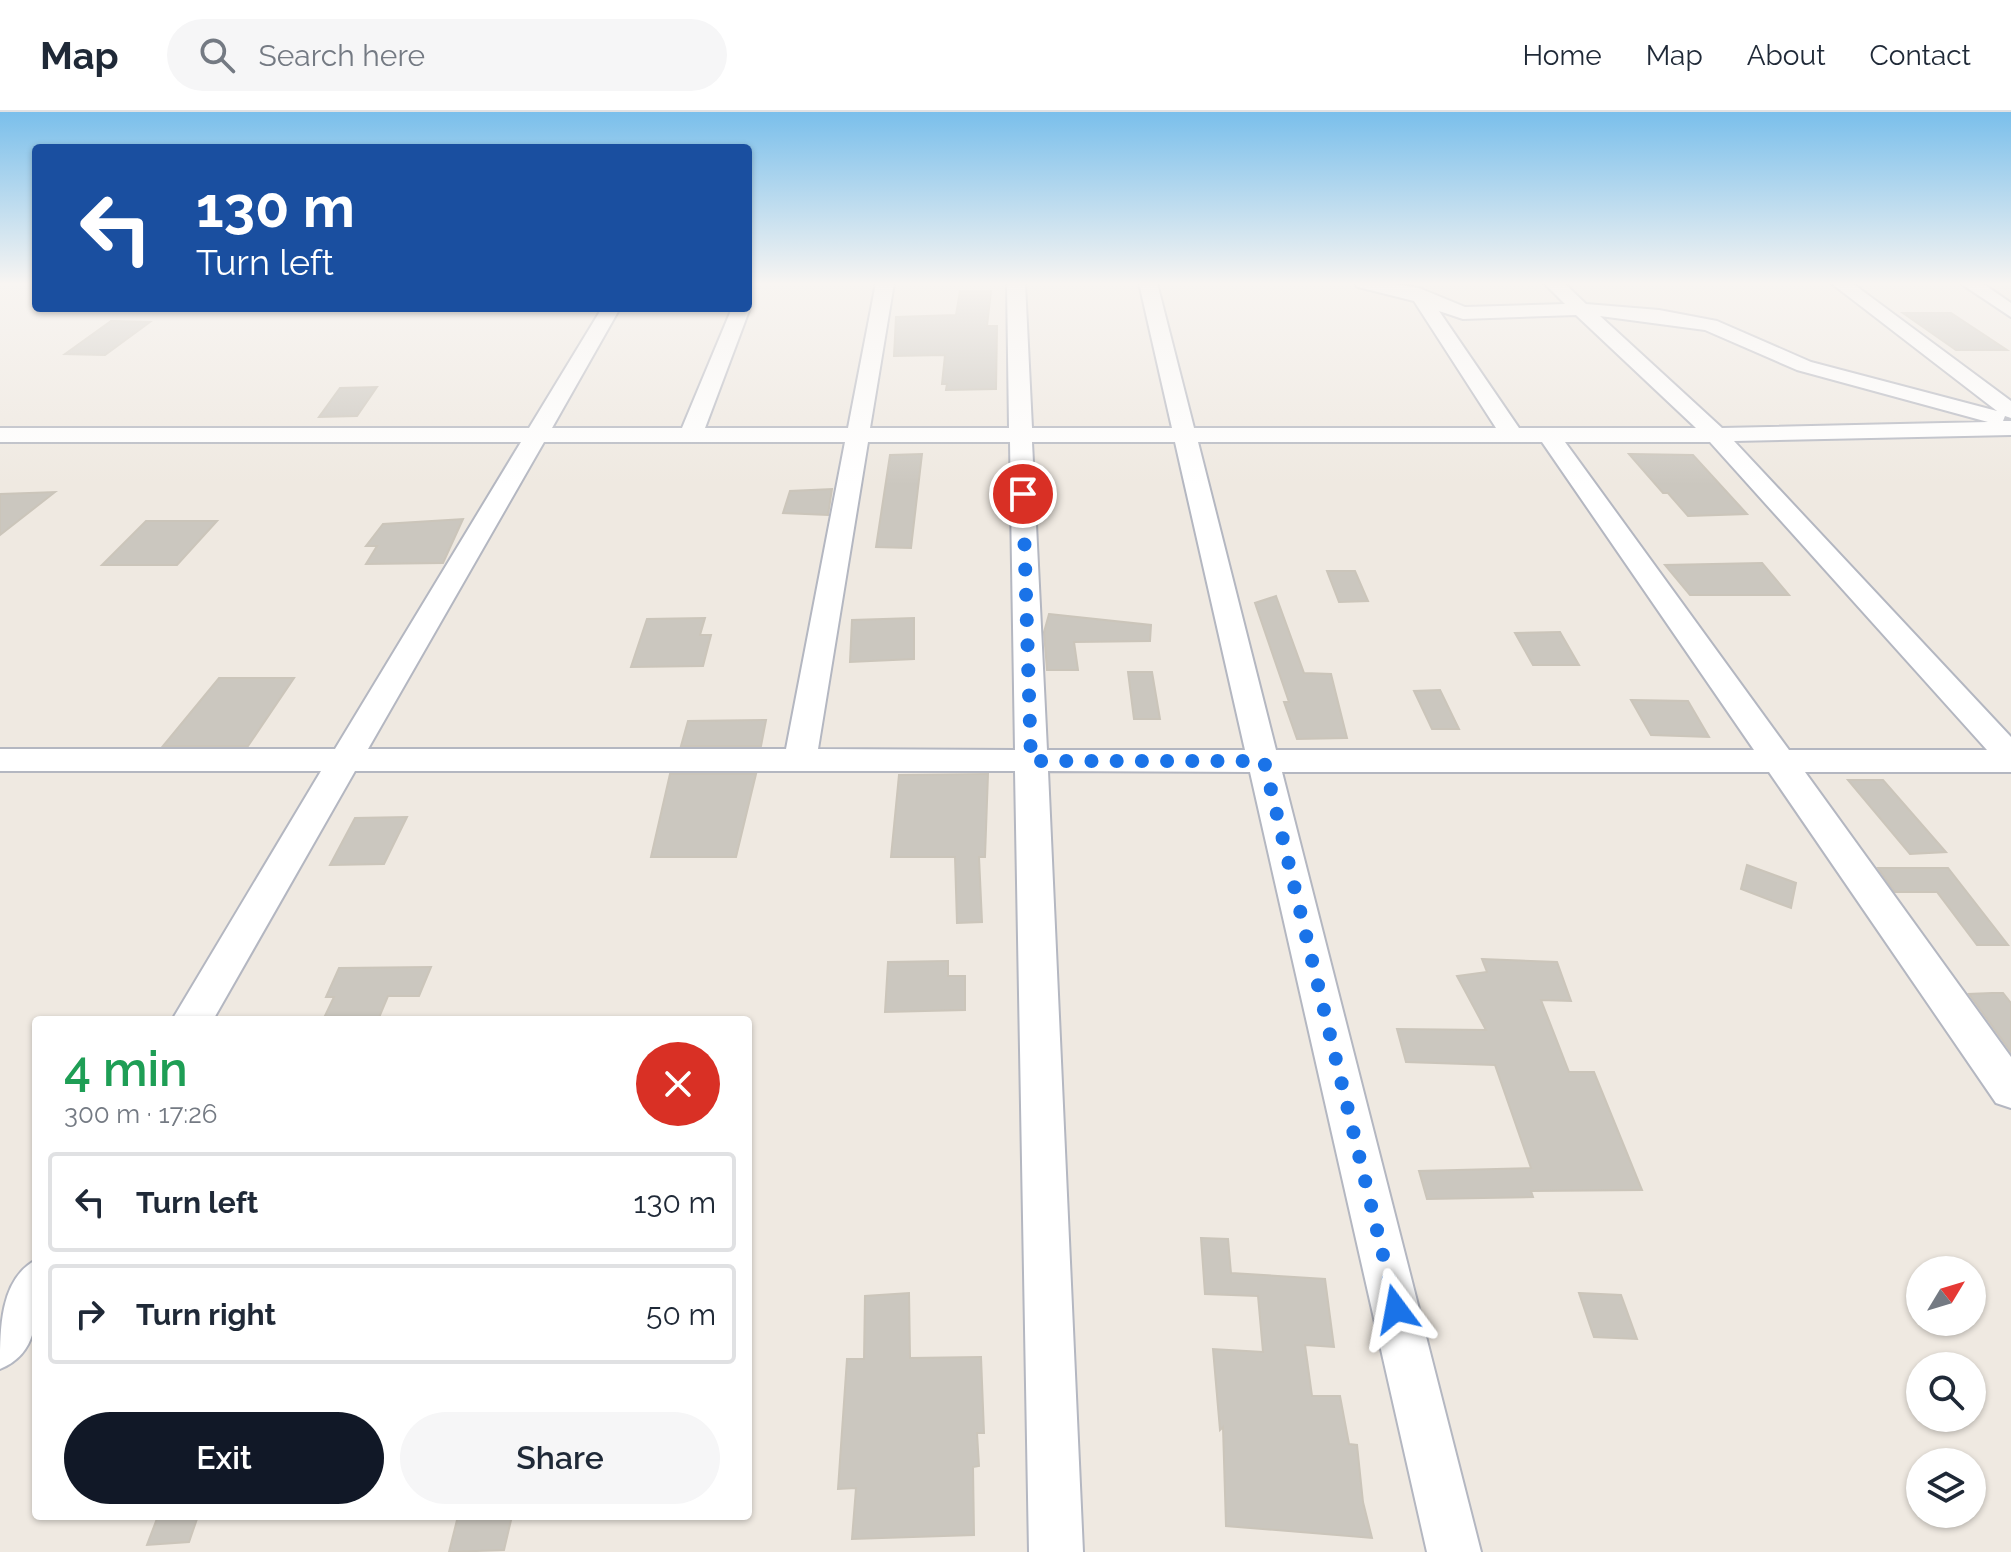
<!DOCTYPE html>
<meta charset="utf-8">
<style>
body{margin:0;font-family:Raleway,sans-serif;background:#f6f6f7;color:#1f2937;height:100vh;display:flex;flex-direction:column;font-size:30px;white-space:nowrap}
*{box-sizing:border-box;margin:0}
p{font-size:26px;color:#747a83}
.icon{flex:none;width:44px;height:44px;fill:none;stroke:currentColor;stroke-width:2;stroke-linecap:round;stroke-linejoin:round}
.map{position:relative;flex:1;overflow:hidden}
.details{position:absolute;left:32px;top:904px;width:720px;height:504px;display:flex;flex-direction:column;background:#fff;border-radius:8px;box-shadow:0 2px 6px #0004}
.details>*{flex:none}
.top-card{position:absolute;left:32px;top:32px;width:720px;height:168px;border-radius:8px;box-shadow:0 2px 6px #0004;background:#1a4fa0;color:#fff;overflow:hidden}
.needle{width:52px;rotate:52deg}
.controls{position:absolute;left:1906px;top:1144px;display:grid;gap:16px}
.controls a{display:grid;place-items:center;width:80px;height:80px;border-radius:50%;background:#fff;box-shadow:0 2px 6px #0004;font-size:40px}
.pin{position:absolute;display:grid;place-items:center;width:68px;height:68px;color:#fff;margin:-34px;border:4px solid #fff;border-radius:50%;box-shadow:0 2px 8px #0007}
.me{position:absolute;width:88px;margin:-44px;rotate:347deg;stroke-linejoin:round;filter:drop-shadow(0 0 6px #0008)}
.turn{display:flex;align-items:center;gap:28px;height:168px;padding:0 32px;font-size:36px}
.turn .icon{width:104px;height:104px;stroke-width:2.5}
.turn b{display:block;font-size:56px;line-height:68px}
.round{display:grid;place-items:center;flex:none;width:84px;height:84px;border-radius:42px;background:#f6f6f7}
.head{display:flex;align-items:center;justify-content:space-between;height:136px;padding:0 32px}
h1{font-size:48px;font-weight:600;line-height:60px;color:#1e9e55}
.action{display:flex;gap:16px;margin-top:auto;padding:16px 32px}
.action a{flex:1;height:92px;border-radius:48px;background:#111827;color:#fff;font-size:32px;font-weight:600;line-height:92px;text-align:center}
.action a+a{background:#f6f6f7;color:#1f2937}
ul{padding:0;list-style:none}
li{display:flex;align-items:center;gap:24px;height:100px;margin:0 16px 12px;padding:0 16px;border:4px solid #e0e1e3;border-radius:8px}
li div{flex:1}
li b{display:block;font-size:30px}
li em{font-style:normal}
header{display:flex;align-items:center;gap:48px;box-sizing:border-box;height:112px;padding:0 40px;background:#fff;border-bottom:2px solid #e0e1e3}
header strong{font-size:38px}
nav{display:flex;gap:44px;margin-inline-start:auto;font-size:28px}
.search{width:560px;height:72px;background:#f6f6f7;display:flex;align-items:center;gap:20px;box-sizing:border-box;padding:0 28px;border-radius:44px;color:#747a83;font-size:30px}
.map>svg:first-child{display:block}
.building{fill:#cbc7bf;stroke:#cbc5ba;stroke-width:2}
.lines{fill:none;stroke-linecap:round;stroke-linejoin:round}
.minor-casing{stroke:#b4b7c1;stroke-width:4}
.minor{fill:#fff;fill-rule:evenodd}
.route{stroke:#1a73e8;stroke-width:14;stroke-dasharray:0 25.2}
</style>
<header>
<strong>Map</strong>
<div class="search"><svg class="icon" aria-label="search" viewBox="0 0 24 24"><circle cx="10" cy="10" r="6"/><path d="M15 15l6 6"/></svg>Search here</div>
<nav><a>Home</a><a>Map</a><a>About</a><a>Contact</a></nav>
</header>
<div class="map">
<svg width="2011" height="1440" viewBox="0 0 2011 1440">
<rect width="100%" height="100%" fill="#efe9e1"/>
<path class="building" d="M960,179H991L987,214H997L996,277L946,278L947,272H942L945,243L894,244L896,205L956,203Z
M1903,201H1951L2007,238H1956Z
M111,209L150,210L105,243L65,242Z
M377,275L357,304L319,305L340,276Z
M922,342L911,436L876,435L890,343Z
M1629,342L1693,343L1747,402L1688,404L1668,381H1663Z
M832,377L828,403L783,401L790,379Z
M55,380L0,423V382Z
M463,407L443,451L366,452L377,434H366L383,412Z
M146,409H217L177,453H102Z
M1762,451L1789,483H1690L1665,453Z
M1327,459H1355L1368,489L1339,490Z
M1276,484L1304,561L1331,562L1347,626L1297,627L1284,590H1289L1255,491Z
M1049,502L1151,513L1150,529L1074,530L1078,558H1047L1044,520Z
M705,506L700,523H711L703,554L631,555L647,507Z
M914,506V547L850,550L852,508Z
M1560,520L1579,553H1533L1515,521Z
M1128,560H1152L1160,607H1134Z
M219,566H294L248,634H163Z
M1440,578L1459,617H1432L1414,579Z
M1631,588L1688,589L1709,625L1651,623Z
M766,608L761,634H681L688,609Z
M670,662H756L736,745H651Z
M988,662L985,745H979L982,810L957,811L955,745H891L899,663Z
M1848,668H1883L1946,740L1910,742Z
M407,705L384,752L330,753L355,706Z
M1747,753L1796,771L1791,796L1741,777Z
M1878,756H1948L2008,833H1977L1937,780H1895Z
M1482,847L1557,850L1571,889L1541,888L1569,960H1594L1642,1078L1531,1079L1533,1085L1427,1087L1419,1059L1531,1056L1495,953L1406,950L1397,917L1486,918L1457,864L1487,860Z
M948,849V864H965V898L885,900L888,850Z
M431,855L419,884H388L378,908H323L334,885H326L339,856Z
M1992,881H2003L2011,891V940L1969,882Z
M1201,1126L1228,1127L1231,1161L1325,1167L1334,1235L1305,1233L1312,1284H1340L1349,1332L1357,1333L1363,1390L1372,1426L1226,1414L1223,1315L1220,1318L1213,1237L1263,1240L1258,1184L1205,1182Z
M909,1181L910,1246L981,1245L984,1321H977L979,1354L973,1355L974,1423L852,1427L856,1376L838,1377L847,1247H864L865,1184Z
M1579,1181L1621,1183L1637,1227L1594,1225Z
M158,1404H198L189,1430L147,1433Z
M458,1404H512L504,1438L449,1440Z"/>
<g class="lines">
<g class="minor-casing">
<path id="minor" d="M876,171H894L870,316H1009L1007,171H1025L1032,316H1172L1139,171H1157L1194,316H1496L1414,189L1358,175L1355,171H1388L1419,176L1465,195L1565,192L1544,171H1564L1586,192L1659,198L1717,209L1811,250L1997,299L1831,171H1852L2011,289V306L2005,304L2003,309H2011V323L1734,329L2011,625V660H1805L2011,945V996L1996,991L1769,660H1282L1481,1440H1427L1250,660L1048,659L1083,1440H1029L1015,659H355L213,908H172L321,659H0V637H335L521,330H0V316H529L602,196H620L552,316H682L732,196H748V192L750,196L705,316H848ZM1439,199L1463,207L1576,203L1696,316H1519ZM1600,204L1705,218L1797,258L1988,310L1722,316ZM544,330H845L786,637H368ZM868,330H1010L1015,638L818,637ZM1032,330H1175L1245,638H1047ZM1198,330H1542L1754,638H1276ZM1565,330H1710L1987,638H1789Z
M1960,171H1982L2011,191V205Z
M36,1148C36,1190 45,1239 0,1257C0,1216 0,1167 36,1148Z"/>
</g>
<use href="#minor" class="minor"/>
</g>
<linearGradient id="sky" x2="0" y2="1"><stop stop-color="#7abfeb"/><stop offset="0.46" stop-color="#f8f5f2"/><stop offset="1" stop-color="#f8f5f2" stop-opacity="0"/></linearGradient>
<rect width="2011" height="373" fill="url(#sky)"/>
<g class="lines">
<path class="route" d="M1023,382L1031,649H1264L1396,1197"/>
</g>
</svg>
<div class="controls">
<a><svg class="needle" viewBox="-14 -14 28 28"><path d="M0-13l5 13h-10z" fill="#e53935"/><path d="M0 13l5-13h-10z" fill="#747a83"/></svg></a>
<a><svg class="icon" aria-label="search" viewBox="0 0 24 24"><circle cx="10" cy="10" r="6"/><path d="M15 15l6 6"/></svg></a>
<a><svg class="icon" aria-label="layers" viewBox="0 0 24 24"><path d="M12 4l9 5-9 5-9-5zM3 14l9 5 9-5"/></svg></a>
</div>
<div class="pin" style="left:1023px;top:382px;background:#d93025"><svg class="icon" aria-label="arrive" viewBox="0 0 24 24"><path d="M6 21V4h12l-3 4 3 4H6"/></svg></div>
<svg class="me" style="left:1396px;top:1197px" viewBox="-20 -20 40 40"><path d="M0-17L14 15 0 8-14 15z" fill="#1a73e8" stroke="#fff" stroke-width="4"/></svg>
<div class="top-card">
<div class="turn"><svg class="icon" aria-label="left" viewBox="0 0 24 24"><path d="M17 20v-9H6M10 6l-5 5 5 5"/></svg><div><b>130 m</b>Turn left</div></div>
</div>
<section class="details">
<div class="head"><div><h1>4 min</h1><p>300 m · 17:26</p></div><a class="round" style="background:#d93025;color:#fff"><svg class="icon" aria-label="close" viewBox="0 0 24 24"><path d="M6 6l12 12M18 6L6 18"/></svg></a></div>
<ul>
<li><svg class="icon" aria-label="left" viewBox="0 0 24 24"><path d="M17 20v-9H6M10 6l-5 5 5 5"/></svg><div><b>Turn left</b></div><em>130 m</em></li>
<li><svg class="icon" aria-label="right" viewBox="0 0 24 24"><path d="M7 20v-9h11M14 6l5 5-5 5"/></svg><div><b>Turn right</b></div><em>50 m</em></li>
</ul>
<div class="action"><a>Exit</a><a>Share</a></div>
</section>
</div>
